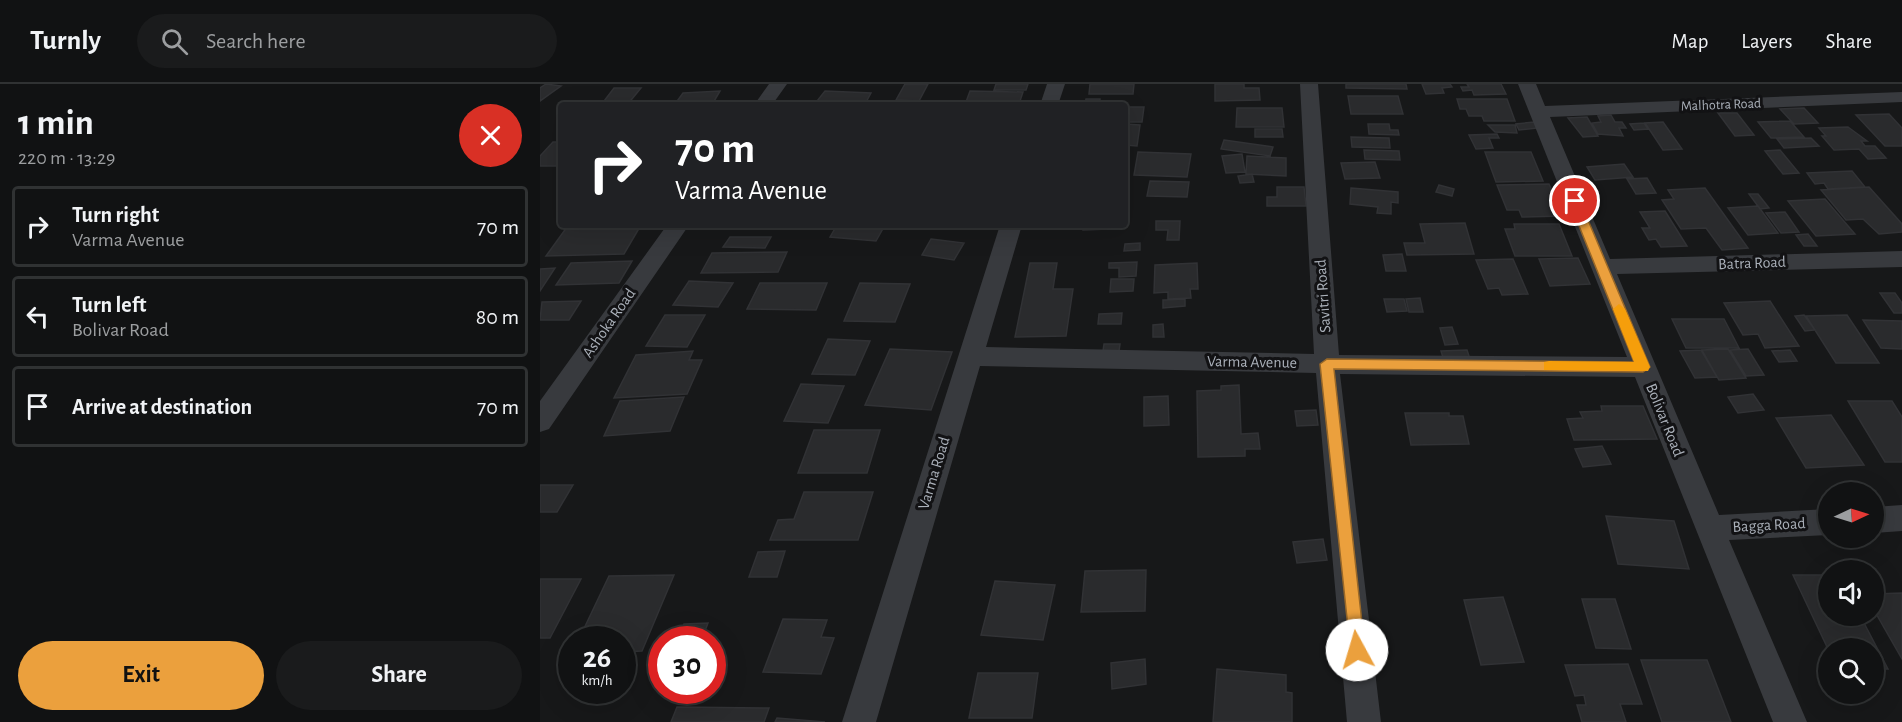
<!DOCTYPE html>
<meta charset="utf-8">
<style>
body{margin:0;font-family:"Alegreya Sans",sans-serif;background:#1a1b1c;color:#f1f3f6;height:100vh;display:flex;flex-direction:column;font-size:22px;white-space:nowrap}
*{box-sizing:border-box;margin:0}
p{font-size:20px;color:#9c9ea0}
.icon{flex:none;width:33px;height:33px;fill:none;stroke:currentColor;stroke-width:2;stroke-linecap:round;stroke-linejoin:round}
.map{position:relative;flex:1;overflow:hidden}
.panel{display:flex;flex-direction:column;background:#111213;width:540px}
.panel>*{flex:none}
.top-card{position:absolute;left:18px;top:18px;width:570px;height:126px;border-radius:6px;box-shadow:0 6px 24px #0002,0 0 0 2px #303233;background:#202124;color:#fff;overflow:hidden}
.needle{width:39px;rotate:86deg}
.buttons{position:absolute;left:1278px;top:398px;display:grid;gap:12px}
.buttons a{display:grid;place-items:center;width:66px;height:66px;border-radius:50%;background:#111213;box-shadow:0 6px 24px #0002,0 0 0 2px #303233;font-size:30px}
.speed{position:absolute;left:18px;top:542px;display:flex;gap:12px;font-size:30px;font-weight:700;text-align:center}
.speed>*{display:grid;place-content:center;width:78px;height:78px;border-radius:50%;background:#111213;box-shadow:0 6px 24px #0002,0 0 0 2px #303233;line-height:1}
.speed small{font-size:15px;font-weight:400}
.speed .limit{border:9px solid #d22;background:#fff;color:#111}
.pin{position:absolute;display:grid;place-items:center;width:51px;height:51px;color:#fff;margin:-26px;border:3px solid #fff;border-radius:50%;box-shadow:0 2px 6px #0007}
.me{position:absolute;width:66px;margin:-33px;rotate:354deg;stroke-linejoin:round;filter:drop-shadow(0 0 4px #0008)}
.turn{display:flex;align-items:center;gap:21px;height:126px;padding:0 18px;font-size:27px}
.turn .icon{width:78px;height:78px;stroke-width:2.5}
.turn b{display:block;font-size:42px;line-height:51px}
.round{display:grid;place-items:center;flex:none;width:63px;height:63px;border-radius:32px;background:#1a1b1c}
.overview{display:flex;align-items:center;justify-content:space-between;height:102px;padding:0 18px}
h1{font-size:36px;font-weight:700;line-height:45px}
.action{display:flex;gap:12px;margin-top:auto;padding:12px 18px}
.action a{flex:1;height:69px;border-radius:36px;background:#eba03d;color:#111;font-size:24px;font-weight:700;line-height:69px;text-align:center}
.action a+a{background:#1a1b1c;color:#f1f3f6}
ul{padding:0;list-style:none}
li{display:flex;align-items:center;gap:18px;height:81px;margin:0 12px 9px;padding:0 6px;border:3px solid #303233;border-radius:6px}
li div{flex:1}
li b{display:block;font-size:22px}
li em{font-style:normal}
header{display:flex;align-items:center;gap:36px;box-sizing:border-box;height:84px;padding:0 30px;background:#111213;border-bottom:2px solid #303233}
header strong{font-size:28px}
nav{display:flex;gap:33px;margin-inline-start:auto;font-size:21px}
.search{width:420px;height:54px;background:#1a1b1c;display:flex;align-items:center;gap:15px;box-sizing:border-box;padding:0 21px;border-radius:33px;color:#9c9ea0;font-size:22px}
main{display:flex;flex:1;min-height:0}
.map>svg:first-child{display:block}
.building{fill:#2a2b2d;stroke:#313235;stroke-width:1.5}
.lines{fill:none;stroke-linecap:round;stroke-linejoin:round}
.minor{fill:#383a3e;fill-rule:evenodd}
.route{fill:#eba03d;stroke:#996828;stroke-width:1.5}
.slow{fill:#f59e0b}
.labels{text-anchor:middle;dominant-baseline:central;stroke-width:6;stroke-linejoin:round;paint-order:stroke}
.far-street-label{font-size:14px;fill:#aab0b9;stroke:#121214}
.street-label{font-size:16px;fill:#aab0b9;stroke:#121214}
</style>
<header>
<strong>Turnly</strong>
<div class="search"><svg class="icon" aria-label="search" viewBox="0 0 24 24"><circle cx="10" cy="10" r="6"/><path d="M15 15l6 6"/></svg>Search here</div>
<nav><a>Map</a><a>Layers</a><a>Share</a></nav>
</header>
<main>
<section class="panel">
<div class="overview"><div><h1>1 min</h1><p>220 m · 13:29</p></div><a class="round" style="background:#d93025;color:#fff"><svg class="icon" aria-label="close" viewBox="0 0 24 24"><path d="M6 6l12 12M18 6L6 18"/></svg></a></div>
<ul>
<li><svg class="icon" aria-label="right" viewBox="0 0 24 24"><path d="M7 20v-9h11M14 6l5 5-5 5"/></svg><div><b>Turn right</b><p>Varma Avenue</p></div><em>70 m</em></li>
<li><svg class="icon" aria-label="left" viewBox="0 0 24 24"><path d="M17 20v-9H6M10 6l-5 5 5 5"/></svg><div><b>Turn left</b><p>Bolivar Road</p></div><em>80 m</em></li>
<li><svg class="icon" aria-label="arrive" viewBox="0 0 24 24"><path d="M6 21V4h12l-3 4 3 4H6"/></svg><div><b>Arrive at destination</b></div><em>70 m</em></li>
</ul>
<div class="action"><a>Exit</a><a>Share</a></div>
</section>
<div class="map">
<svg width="1362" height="638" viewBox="0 0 1362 638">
<rect width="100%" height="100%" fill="#171819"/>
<path class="building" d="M6,0L21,2L0,17V4Z
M365,0H388L379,17L356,16Z
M456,0H488L486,6H454Z
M550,0H594L593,10H549Z
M675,0H704V4H719L720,16L675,17Z
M806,0H866L867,5L806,4Z
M882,0H910L912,3L902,4L904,9L886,10Z
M927,0H961L966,10L934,11L932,6L923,7L921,3H929Z
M74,4H101L87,21H61Z
M180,7L173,19L135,20L143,9Z
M285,7L331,9L325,20L277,17Z
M430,7L483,8L479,20L434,21L435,18H426Z
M808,12H858L863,30H811Z
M546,15H560V19H586L585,22L545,21Z
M917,15H967L975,37H944L942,32H929L926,25H920Z
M585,23H604L602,38H585Z
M697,24H742L744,43H696Z
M1264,24L1278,39L1254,40L1240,25Z
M1178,29H1197L1214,51L1195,52Z
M1349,30L1362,44V62H1345L1316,31Z
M1071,31L1075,38H1082L1086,44H1079L1083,52L1058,50L1052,39L1061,38L1058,32Z
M1047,33L1058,52L1043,53L1028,34Z
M1250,37L1264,53L1231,54L1218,38Z
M994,38L998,44L979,46L976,40Z
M1123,38L1142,65L1123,66L1105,39Z
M1104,39L1108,45L1094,46L1090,40Z
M585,40L600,41L597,62L585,61Z
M828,40H849L850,46H858L859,51L829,50Z
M948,41H975L977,49L955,48Z
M1308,43L1327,57H1321L1325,62H1335L1346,74L1328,75L1319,65L1294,66L1282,52H1286L1279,44Z
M715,45H742L743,53H715Z
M957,50L959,54H949L953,64L936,65L929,51Z
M811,53L849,54L850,64L812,63Z
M1271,54L1279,62L1244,64L1237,55Z
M684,56L733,63L730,72L681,65Z
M13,58H21V79L18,82H0V72Z
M824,66L859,67L860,76L825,75Z
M1240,66L1259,89L1243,90L1225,67Z
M598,68L651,70L647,93L594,91Z
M945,68H991L1003,97L956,98Z
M702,70L705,88L686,89L682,72Z
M707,72L746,74V92L706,90Z
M835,78L840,94L805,95L801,79Z
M1084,80L1093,93L1055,96L1047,83Z
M1312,87L1325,103L1288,105L1284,99L1275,100L1267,89Z
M712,90L714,98L700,99L698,92Z
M1107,94L1116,109L1096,110L1087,95Z
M610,97L649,98L647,113L607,112Z
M1009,100L1023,132L982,133L979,126H967L957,101Z
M899,101L914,105L912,112L896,108Z
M737,103H764L766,122H727V113H737Z
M1329,103L1362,140V148L1339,150L1323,135L1306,136L1281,106Z
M811,104L858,108V119L851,118V130L837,129L838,123L810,120Z
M1165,104L1208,164L1182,166L1166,144L1141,145L1122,116L1134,115L1128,106Z
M1209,110H1218L1229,124L1220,125Z
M1285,115L1315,150L1276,152L1248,117Z
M1218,122L1238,149L1208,151L1188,124Z
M1125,127L1147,162L1121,163L1116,155L1109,156L1102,144H1110L1100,128Z
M1245,128L1259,148L1241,149L1226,129Z
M616,137H640L639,156H627L628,146H616Z
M925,139L934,170L867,171L864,159H885L880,140Z
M974,140H1019L1032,172H975L965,145H975Z
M101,141L84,170L6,172L27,143Z
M297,141H345L336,157L290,153Z
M543,141H569V145L543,146Z
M1268,150L1277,162H1264L1256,151Z
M190,153H231L225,164L183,163Z
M391,155L424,159L414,176L382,171Z
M600,159V166L584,167L585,160Z
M247,168L238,188L161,189L172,169Z
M862,170L866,187H846L843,171Z
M1038,174L1050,200L1010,202L999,175Z
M973,175L988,210L962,211L959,204L948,205L936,176Z
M92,177L79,199L16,201L31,179Z
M597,178L596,192L579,193V184H569V179Z
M490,179H517L513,205H533L526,252L475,253Z
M657,179L658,205H650L651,214L628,215V208L614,209L615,181Z
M15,184L0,207V185Z
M571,195H594L593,207L570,208Z
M149,197L193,199L178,223L133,221Z
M220,199H287L276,226L207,225Z
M320,199L370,200L355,238L304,237Z
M1340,209H1355L1362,219V229H1354Z
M880,214L883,228H869L866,215Z
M645,215V222L623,224V216Z
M844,215H864L867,227L847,228Z
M41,217L29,236H0L2,218Z
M1230,217L1259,262L1225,264L1218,250L1203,251L1184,219Z
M582,229L581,240H558L559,230Z
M125,231H165L147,263L106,262Z
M1264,231L1275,246L1265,247L1255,232Z
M1307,231L1339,279H1296L1266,232Z
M1132,235H1184L1199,264H1146Z
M1323,236L1362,237V265L1341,264Z
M623,240L624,253H613V241Z
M912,243L918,260L905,261L900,244Z
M288,255L330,257L315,291L272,290Z
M564,260H580L579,267H563Z
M350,265L412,268L391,326L325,321Z
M1188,265L1206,294L1179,296L1162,266Z
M1208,265L1224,291L1206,292L1190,266Z
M927,266L930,275L904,277L901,267Z
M1161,266L1177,293L1155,294L1140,267Z
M1250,266L1257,277L1239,278L1232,267Z
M153,267L149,276H162L147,310L74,314L96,271Z
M261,300L304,302L288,339L244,337Z
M699,301L701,350L718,349L720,365H705V372L658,373L657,307L681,306V302Z
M1213,310L1224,326L1198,329L1188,313Z
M628,312L629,341L604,342V313Z
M144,313L130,347L64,352L80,317Z
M1308,317H1352L1362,333V378H1345Z
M1061,322H1103L1117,355L1034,356L1027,335L1043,334L1040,328L1062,327Z
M776,326L778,341L757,342L755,327Z
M865,329H909V332H923L929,360L871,361Z
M1291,331L1324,381L1266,384L1236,334Z
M274,346H340L327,389H258Z
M1062,362L1071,380L1043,383L1035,365Z
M0,401H33L17,428H0Z
M264,408H333L318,456H230L238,436L254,435Z
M1066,432L1134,437L1149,485L1078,480Z
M783,455L787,476L757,479L753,458Z
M245,467L237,493H209L218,468Z
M606,486L605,527L541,528L545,487Z
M134,491L102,567L82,568V555H39L69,492Z
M1253,491H1288V531H1313L1317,539H1324L1348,585H1334V564L1288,565Z
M0,495H41L10,554H0Z
M455,497L515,501L503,556L441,551Z
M1362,509V575L1334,526V510Z
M963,513L984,578L941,581L924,516Z
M1042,515H1075L1091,565L1056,564Z
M243,535L287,536L281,553L294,554L281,590L223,588Z
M168,539L162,555H138L144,540Z
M605,575L606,600L572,605L571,579Z
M1101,576H1167L1191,638H1122Z
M1088,580L1102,620H1080L1086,638H1042L1037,621H1046L1044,611L1035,612L1025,581Z
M677,585L746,591V608L752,609V638H673Z
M438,589H498L492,634H429Z
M137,623L229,624L224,638H131Z
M237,634L285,638H235Z"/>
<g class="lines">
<path class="minor" d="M229,0H247L232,21H214Z
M507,0H525L518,21H500Z
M760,0H778L799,271L1087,273L978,0H996L1005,22L1362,8V18L1010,33L1070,175L1362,167V183L1077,190L1179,431L1288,425V451L1189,456L1267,638H1233L1095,293L800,290L841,638H807L776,289L440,282L336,638H302L460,141H482L446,263L774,270Z
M127,141H149L9,345L0,348V317Z
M1362,421V447L1334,449V423Z"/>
</g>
<path class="route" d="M1031,114L1040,117L1110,283L1103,288L794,285L825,566L823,572L817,575L811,572L780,280L787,275L1094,278L1029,117Z"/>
<path class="slow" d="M1079,220L1085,225L1110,283L1108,287L1004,286V278L1009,277L1094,278L1073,225Z"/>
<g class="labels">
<g class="far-street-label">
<text transform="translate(1181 21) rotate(-2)">Malhotra Road</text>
</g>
<g class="street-label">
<text transform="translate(1212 179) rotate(-2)">Batra Road</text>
<text transform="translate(783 212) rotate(-94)">Savitri Road</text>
<text transform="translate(69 239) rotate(-55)">Ashoka Road</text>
<text transform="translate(712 278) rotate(1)">Varma Avenue</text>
<text transform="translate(1125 336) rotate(68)">Bolivar Road</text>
<text transform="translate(394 389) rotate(-73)">Varma Road</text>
<text transform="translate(1229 441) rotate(-3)">Bagga Road</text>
</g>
</g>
</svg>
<div class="buttons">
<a><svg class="needle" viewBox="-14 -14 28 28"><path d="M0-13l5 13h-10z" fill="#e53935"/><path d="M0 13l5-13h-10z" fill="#9c9ea0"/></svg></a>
<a><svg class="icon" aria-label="sound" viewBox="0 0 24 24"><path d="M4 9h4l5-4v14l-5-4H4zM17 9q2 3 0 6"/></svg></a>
<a><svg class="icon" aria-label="search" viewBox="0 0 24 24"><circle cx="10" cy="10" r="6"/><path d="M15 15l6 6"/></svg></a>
</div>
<div class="speed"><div>26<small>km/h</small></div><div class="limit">30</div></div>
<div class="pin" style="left:1035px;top:117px;background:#d93025"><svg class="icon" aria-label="arrive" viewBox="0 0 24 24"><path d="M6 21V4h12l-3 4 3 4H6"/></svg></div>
<svg class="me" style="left:817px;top:566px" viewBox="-20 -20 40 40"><circle r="19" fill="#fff"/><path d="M0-13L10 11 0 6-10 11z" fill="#eba03d"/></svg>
<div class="top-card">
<div class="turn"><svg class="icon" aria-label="right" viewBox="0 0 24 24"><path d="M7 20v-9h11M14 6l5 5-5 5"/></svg><div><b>70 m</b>Varma Avenue</div></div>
</div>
</div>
</main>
